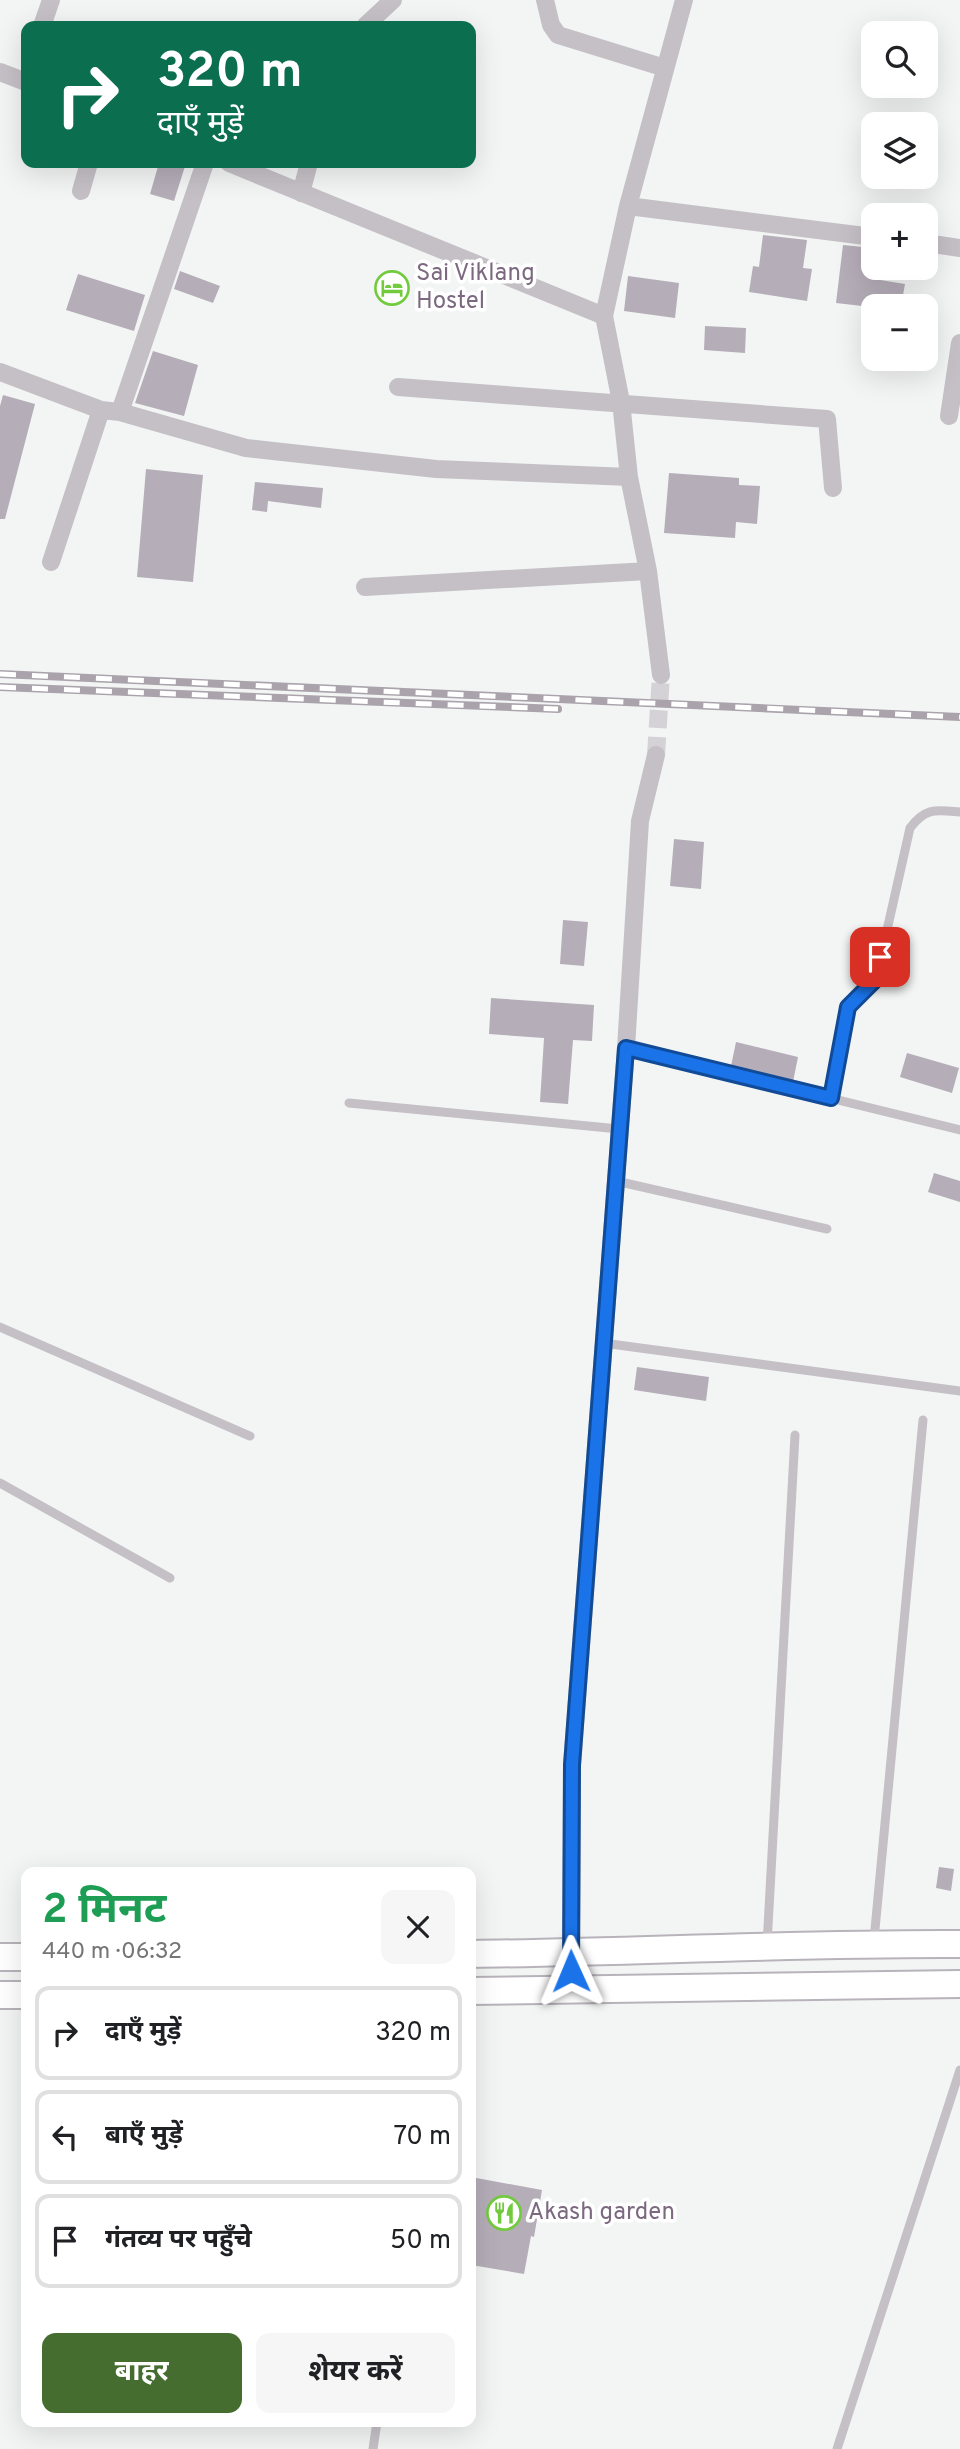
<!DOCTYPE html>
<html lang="hi">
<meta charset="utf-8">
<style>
body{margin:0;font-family:Overpass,"Noto Sans Devanagari",sans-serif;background:#f6f6f6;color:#202124;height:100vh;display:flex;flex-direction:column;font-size:26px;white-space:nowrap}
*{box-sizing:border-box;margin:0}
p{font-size:23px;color:#757577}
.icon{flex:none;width:38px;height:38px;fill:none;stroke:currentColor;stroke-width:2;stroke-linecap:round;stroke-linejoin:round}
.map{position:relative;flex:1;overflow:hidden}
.details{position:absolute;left:21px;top:1867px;width:455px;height:560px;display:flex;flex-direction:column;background:#fff;border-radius:14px;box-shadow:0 7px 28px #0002}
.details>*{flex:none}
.hud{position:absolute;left:21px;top:21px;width:455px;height:147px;border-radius:14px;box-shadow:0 7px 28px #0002;background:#0b6e4f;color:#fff;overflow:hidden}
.buttons{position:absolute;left:861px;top:21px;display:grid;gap:14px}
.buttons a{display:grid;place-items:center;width:77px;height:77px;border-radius:14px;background:#fff;box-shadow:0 7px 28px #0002;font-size:35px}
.pin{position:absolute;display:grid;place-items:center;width:60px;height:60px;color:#fff;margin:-30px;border-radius:14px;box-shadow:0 4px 10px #0006}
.me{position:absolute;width:77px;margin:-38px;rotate:359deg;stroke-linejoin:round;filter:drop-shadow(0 0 5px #0008)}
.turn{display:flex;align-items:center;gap:24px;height:147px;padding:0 21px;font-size:32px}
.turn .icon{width:91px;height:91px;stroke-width:2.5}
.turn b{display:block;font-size:49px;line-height:60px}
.round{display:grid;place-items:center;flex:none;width:74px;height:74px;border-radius:14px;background:#f6f6f6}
.summary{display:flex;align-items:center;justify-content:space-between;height:119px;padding:0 21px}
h1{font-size:42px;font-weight:700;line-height:52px;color:#1e9e55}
.primary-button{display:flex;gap:14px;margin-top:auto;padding:14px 21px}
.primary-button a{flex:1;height:80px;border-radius:14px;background:#446d2f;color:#fff;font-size:28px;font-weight:700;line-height:80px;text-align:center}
.primary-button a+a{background:#f6f6f6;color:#202124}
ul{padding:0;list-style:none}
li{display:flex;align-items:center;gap:21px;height:94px;margin:0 14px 10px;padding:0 7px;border:4px solid #e0e0e0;border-radius:14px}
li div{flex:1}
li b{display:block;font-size:26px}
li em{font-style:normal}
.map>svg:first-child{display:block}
.building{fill:#b5adb8}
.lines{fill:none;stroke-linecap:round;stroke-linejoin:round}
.minor-tunnel{stroke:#d5d2d7;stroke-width:18;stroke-dasharray:18 9;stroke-linecap:butt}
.primary-casing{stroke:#b8b3ba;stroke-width:30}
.service{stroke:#c5c0c6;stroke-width:9}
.minor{stroke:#c5c0c6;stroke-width:18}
.primary{stroke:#fff;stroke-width:26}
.rail-casing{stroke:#aaa3ac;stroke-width:8}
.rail{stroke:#fff;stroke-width:5;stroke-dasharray:16;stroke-linecap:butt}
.route-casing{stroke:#114b97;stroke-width:18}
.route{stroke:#1a73e8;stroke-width:12}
.labels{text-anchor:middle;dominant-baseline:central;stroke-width:7;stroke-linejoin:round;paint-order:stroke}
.poi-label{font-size:24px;fill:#7c6980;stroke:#fff;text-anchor:start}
</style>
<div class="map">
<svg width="960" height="2449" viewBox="0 0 960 2449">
<rect width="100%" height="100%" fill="#f3f5f4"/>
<path class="building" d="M159,163H186L174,201L150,194Z
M763,235L807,240L803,268L812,269L807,301L749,292L753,266L759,267Z
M843,245L873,248V268H876L874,279L905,284L901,306L871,307L836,303Z
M180,271L220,286L213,303L174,289Z
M78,274L145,295L134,331L66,310Z
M628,276L679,283L675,318L624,311Z
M705,326L746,328L745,353L704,350Z
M153,351L198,365L184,416L135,403Z
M3,395L35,404L5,519H0V406Z
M146,469L203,475L193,582L137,577Z
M669,473L739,478V485L760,486L757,524L736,522L735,538L664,533Z
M255,482L323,488L321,508L268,501L267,512L252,510Z
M674,839L704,842L701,889L670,886Z
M563,920L588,922L584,966L560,964Z
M491,998L594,1005L592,1041L573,1040L568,1104L540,1102L544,1038L489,1034Z
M736,1042L798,1057L793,1082L731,1066Z
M907,1053L959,1068L952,1093L900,1077Z
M934,1173L960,1181V1202L928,1192Z
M637,1367L709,1377L706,1401L634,1390Z
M939,1867L954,1869L951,1891L936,1888Z
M471,2177L542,2190L534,2237L531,2236L524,2274L471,2265Z"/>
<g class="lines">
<path class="minor-tunnel" d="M656,755L661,675"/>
<g class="primary-casing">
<path id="primary" d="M471,1954C634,1952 797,1943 960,1944
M0,1957H26
M471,1991L960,1984
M0,1995H26"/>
</g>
<path class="service" d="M626,1048L960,1130
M831,1099L848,1007L876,979L910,828C926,807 936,810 960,812
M349,1103L619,1129
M616,1181L827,1229
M0,1327L250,1436
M603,1343L960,1391
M0,1483L170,1578
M874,1940L923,1420
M767,1945L795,1435
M373,2449L377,2422
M837,2449L960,2070"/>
<path class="minor" d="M545,0L551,25L558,35L665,68
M42,26L51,0
M365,26L393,0
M0,72L26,82
M229,163L604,316
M81,191L89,163
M301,193L309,163
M628,206L873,237
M926,243L960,248
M0,372L101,410L120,412L246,448L436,469L629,477
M398,387L827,419L833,488
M120,412L205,163
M949,416L960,343
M51,562L101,410
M365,587L648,571
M661,675L648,571L629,477L621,402L604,316L628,206L684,0
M571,1990L572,1765L626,1048L640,821L656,755"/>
<use href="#primary" class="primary"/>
<g class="rail-casing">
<path id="rail" d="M0,674L960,717
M0,687L558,709"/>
</g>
<use href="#rail" class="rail"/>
</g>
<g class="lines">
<g class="route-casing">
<path id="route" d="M571,1971L572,1765L626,1048L831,1098L848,1007L876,979L880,957"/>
</g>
<use href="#route" class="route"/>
</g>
<defs>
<g id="hotel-ring" transform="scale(1.75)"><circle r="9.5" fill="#fff" stroke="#71cb3d" stroke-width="1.5"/><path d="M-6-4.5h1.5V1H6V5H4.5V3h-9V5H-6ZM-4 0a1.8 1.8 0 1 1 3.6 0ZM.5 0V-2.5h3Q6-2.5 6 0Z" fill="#71cb3d"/></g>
<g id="restaurant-ring" transform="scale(1.75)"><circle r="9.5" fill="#fff" stroke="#71cb3d" stroke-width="1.5"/><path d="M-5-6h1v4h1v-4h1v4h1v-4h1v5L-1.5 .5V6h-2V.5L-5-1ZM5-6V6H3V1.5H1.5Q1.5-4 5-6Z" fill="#71cb3d"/></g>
</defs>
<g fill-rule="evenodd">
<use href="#hotel-ring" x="392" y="288"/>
<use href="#restaurant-ring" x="504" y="2213"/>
</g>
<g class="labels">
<g class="poi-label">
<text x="416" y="274">Sai Viklang<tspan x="416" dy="28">Hostel</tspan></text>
<text x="528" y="2213">Akash garden</text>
</g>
</g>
</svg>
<div class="buttons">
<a><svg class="icon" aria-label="search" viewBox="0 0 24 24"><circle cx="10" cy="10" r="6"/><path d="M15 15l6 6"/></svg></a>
<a><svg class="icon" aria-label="layers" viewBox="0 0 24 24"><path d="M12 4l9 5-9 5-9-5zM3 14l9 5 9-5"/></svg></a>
<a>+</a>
<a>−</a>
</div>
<div class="pin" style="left:880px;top:957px;background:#d93025"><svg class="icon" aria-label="arrive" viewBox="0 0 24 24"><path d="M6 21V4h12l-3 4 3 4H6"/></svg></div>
<svg class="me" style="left:571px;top:1971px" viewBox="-20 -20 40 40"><path d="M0-17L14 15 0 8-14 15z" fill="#1a73e8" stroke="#fff" stroke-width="4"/></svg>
<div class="hud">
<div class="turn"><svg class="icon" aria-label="right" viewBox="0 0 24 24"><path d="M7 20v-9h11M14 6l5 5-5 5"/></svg><div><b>320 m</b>दाएँ मुड़ें</div></div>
</div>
<section class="details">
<div class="summary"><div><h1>2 मिनट</h1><p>440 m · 06:32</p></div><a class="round"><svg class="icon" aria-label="close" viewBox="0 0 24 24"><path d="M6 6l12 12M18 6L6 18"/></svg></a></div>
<ul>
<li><svg class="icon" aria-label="right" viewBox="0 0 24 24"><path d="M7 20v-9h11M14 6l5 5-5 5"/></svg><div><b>दाएँ मुड़ें</b></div><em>320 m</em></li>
<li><svg class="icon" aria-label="left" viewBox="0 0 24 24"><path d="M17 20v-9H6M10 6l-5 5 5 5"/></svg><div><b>बाएँ मुड़ें</b></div><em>70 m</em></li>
<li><svg class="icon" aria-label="arrive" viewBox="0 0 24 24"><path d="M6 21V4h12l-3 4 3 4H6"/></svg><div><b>गंतव्य पर पहुँचे</b></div><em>50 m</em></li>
</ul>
<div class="primary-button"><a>बाहर</a><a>शेयर करें</a></div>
</section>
</div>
